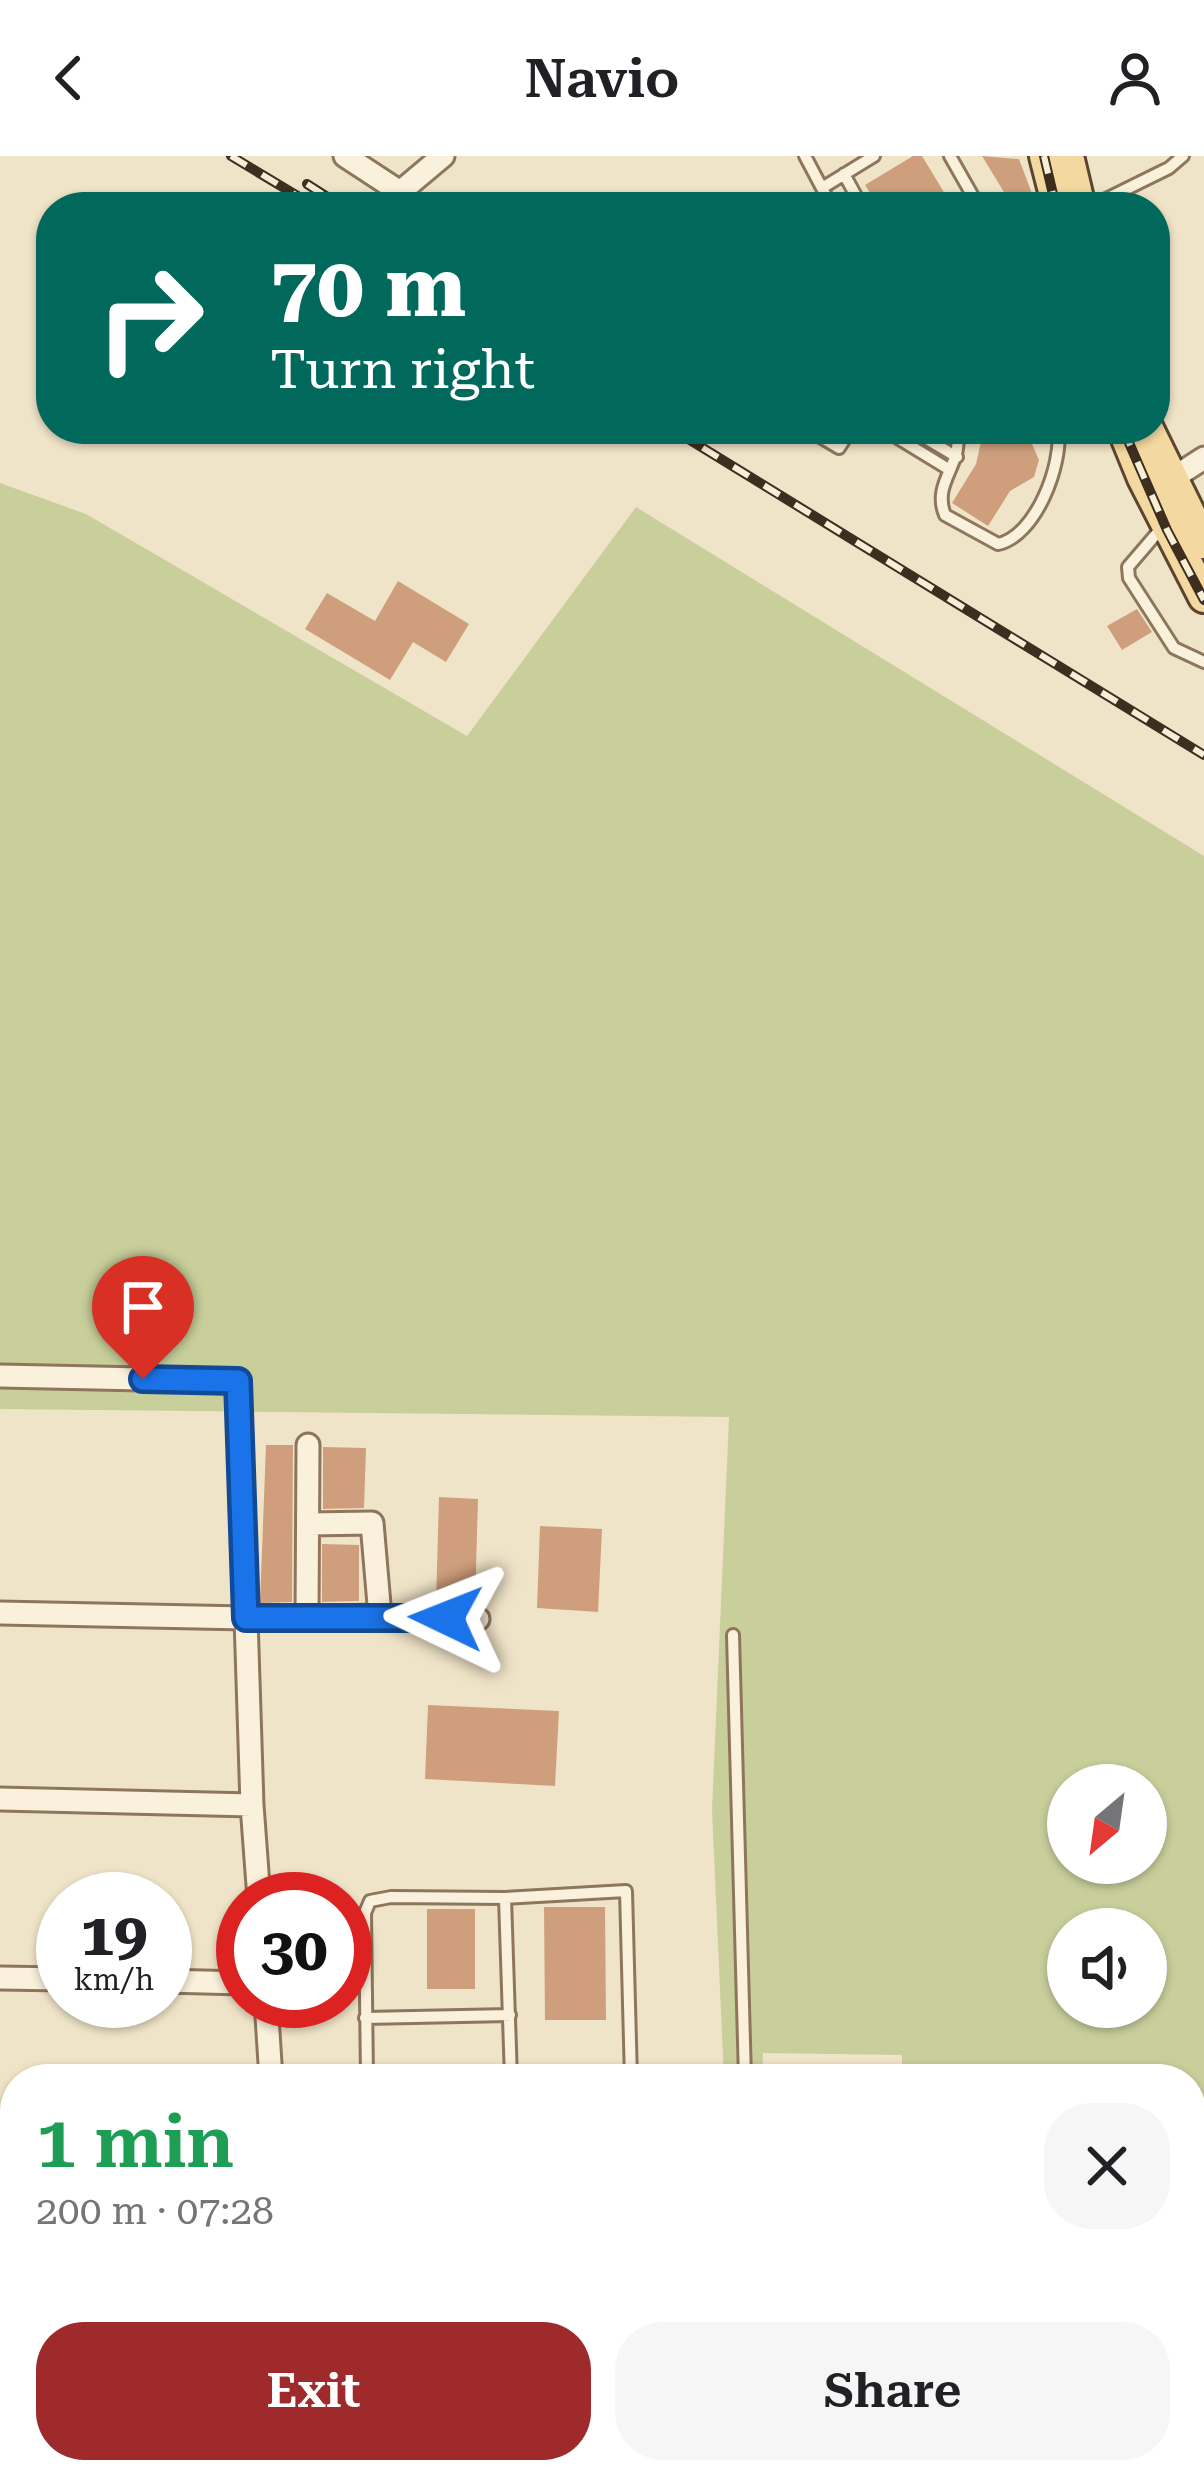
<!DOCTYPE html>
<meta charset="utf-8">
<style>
body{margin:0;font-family:"Roboto Serif",serif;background:#f6f6f6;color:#202124;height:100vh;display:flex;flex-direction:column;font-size:45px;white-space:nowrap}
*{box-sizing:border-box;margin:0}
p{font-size:39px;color:#757577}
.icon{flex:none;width:66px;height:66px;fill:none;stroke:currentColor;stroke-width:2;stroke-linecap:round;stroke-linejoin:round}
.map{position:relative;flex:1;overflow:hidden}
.details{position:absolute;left:0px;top:1908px;width:1206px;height:420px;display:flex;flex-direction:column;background:#fff;border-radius:48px 48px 0 0;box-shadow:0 3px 9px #0004}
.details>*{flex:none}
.hud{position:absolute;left:36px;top:36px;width:1134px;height:252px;border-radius:48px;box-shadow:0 3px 9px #0004;background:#00695c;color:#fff;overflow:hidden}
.needle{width:78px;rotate:209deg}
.controls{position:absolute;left:1047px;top:1608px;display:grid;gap:24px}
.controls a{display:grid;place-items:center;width:120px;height:120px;border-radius:50%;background:#fff;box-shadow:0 3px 9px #0004;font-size:60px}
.speed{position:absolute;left:36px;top:1716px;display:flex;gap:24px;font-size:60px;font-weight:700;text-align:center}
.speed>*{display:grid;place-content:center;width:156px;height:156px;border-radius:50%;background:#fff;box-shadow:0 3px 9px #0004;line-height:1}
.speed small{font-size:30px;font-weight:400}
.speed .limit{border:18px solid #d22;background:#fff;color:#111}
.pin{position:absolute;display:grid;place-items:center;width:102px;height:102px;color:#fff;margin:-123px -51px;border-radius:50% 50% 50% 0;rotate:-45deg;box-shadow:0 0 12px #0007}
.pin .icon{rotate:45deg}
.me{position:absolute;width:132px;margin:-66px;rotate:272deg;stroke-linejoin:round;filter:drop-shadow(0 0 9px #0008)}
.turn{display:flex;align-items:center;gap:42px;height:252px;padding:0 36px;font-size:54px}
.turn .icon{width:156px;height:156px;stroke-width:2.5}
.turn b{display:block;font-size:84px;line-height:102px}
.round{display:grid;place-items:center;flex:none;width:126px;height:126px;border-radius:48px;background:#f6f6f6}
.overview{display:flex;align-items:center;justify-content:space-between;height:204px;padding:0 36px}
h1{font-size:72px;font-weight:600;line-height:90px;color:#1e9e55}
.button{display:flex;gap:24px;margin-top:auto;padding:24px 36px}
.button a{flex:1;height:138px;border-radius:48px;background:#9e2a2b;color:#fff;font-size:48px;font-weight:600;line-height:138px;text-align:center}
.button a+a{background:#f6f6f6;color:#202124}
header{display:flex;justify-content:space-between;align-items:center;height:156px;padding:0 36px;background:#fff;font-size:54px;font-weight:600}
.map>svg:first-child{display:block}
.green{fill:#c9cf9b;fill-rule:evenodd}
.building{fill:#cf9f7d}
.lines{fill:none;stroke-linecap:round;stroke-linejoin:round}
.lane-casing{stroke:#8d765c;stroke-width:16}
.street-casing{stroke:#8d765c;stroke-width:27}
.secondary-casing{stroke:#6f573f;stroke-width:33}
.primary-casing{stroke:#5b4430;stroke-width:36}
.highway-casing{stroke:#5b4430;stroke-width:42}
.lane{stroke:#faf1dc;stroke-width:10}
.street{stroke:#faf1dc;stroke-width:21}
.secondary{stroke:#faf1dc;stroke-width:27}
.primary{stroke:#f3d9a0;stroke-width:30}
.highway{stroke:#e0a458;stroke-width:36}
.rail-casing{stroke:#3d2e20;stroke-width:10}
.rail{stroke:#f7eed8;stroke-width:6;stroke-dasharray:18;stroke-linecap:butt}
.route-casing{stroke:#114b97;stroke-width:30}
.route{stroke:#1a73e8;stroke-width:21}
</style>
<header><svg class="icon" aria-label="back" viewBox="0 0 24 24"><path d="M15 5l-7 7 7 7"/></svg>Navio<svg class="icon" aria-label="person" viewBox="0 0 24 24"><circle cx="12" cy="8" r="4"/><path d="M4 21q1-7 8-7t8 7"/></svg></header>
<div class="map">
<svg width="1204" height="2328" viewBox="0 0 1204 2328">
<rect width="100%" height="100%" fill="#f0e4c8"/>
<path class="green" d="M0,327L86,358L467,580L636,351L1204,700V1985L1191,1986V1923H902V1899L763,1897L762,1923H724L712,1654L729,1261L0,1253ZM1068,1629H1146V1707H1068ZM1068,1773H1146V1851H1068Z"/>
<path class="building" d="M913,0H922L953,51H879L865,29Z
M982,0L1019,3L1037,51H1013Z
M1000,273H1015L1028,279L1039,304L1034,321L1010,335L988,370L952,347L976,308L981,286Z
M398,425L469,468L446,506L413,486L390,524L305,473L327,437L375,465Z
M1137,453L1152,476L1122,494L1107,470Z
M266,1289H293L292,1446L260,1447Z
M323,1291L366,1292L364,1352L323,1353Z
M439,1341L478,1343L475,1448L436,1447Z
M540,1370L602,1373L598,1456L537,1452Z
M322,1388L359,1389V1445L322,1446Z
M428,1549L559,1555L555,1630L425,1623Z
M544,1751H605L606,1864H545Z
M427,1753H475V1833H427Z"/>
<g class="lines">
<g class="lane-casing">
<path id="lane" d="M805,0L832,51
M950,0L979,51
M844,18L862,51
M822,32L874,0
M1090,51L1169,12L1183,0
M807,273L839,292L851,273
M883,273L950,314
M910,273L957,301
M955,273C967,306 931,325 945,359L998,388C1036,380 1063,308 1058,273
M1164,369L1128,411L1129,422L1174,492L1204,506
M733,1479L745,1923
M505,1742L511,1923
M365,1862L510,1859
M367,1923L365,1757L370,1745L391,1741L505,1742L626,1735L631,1923"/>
</g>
<g class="street-casing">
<path id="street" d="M345,0L400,36L443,0
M1170,324L1204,302
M0,1220L238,1225L246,1462L380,1460L372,1367L309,1368
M0,1457L246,1462L252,1649
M380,1460L478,1463
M307,1461L308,1289
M0,1643L252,1649L259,1743
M0,1822L63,1823
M165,1825L243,1827
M266,1845L271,1923
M1191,2155H1204
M0,2164H15
M288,2313V2328
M461,2313V2328
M621,2313V2328
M787,2313V2328"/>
</g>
<g class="secondary-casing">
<path id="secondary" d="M1191,2020L1204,2019
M0,2101L15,2102
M1191,2106L1204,2105
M983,2313V2328"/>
</g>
<g class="primary-casing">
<path id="primary" d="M1045,0L1058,51
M1068,0L1080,51
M1123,273L1143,322L1204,441
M1148,273L1204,387"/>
</g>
<g class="highway-casing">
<path id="highway" d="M1191,2040H1204
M0,2054L15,2055
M1191,2072H1204
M0,2083H15"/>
</g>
<use href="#lane" class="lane"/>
<use href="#street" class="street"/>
<use href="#secondary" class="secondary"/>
<use href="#primary" class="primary"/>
<use href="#highway" class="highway"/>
<g class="rail-casing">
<path id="rail" d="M231,0L316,51
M1044,0L1056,51
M307,28L343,51
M672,273L1204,599
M1123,273L1167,374L1204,444"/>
</g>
<use href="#rail" class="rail"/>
</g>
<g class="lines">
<g class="route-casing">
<path id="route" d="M143,1223L238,1225L246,1462H446"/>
</g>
<use href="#route" class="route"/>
</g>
</svg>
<div class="controls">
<a><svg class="needle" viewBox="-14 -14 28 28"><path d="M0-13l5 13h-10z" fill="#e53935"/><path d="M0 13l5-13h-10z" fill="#757577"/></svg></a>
<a><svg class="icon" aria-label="sound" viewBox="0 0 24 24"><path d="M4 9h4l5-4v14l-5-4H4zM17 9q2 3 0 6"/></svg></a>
</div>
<div class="speed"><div>19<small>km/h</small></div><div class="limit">30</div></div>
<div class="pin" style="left:143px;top:1223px;background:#d93025"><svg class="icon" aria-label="arrive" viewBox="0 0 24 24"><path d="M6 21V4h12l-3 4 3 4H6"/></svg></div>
<svg class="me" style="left:446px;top:1462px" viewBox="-20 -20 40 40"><path d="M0-17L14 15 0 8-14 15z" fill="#1a73e8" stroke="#fff" stroke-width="4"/></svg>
<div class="hud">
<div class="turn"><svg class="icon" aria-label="right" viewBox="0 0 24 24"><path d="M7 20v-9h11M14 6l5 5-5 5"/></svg><div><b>70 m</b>Turn right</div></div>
</div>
<section class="details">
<div class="overview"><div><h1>1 min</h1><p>200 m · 07:28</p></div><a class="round"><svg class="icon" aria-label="close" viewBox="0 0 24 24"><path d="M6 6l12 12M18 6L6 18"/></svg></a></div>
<div class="button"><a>Exit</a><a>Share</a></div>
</section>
</div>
